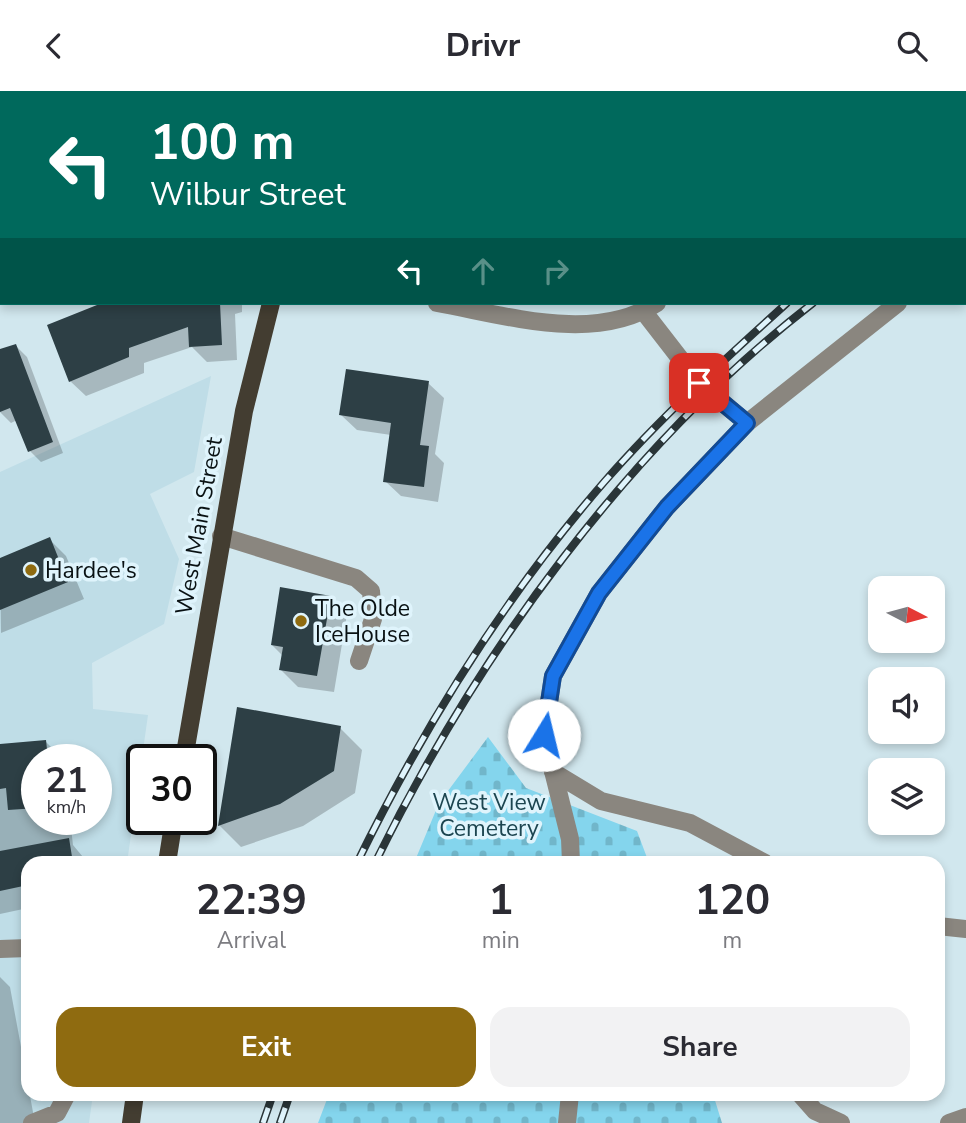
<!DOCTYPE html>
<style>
body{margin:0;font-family:"Nunito Sans",sans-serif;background:#f2f2f3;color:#2b2b33;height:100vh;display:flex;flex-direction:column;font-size:26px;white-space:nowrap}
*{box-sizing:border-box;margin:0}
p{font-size:23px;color:#7c7c81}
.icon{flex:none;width:38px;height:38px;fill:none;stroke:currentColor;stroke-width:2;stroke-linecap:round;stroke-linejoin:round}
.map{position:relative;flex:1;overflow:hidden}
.side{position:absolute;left:21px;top:765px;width:924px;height:245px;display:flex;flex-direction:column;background:#fff;border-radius:21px;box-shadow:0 4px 10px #0003}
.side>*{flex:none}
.guide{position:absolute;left:0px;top:0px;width:966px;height:214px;box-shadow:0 4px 10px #0003;background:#00695c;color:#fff;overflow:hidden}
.needle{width:46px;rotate:96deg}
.tools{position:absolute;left:868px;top:485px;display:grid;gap:14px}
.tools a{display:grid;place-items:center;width:77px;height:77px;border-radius:14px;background:#fff;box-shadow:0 4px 10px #0003;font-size:35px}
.speed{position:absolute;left:21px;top:653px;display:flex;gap:14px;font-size:35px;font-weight:700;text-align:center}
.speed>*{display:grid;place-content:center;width:91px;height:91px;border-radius:50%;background:#fff;box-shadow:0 4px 10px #0003;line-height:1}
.speed small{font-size:18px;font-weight:400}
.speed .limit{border:4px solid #111;border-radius:10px;background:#fff;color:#111}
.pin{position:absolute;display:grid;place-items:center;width:60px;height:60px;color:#fff;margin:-30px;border-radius:14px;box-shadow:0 4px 10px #0006}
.me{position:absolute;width:77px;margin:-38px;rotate:9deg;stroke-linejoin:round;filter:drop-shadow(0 0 5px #0008)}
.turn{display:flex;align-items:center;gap:24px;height:147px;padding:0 35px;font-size:32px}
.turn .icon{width:91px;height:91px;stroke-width:2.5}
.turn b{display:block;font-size:49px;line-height:60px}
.lanes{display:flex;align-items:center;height:66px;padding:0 35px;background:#0003;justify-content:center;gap:35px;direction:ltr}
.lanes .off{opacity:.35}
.eta{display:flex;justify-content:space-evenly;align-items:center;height:119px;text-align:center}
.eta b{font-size:42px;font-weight:700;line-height:49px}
.cta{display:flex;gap:14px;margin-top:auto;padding:14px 35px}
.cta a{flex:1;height:80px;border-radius:21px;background:#8f6b10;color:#fff;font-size:28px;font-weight:700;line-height:80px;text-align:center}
.cta a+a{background:#f2f2f3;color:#2b2b33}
header{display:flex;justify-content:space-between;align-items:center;height:91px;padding:0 35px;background:#fff;font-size:32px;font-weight:700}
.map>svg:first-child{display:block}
.built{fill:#bfdde7;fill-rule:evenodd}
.cemetery{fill:url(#cemetery-stones)}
.shadow{fill:#0003}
.building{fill:#2d3f45}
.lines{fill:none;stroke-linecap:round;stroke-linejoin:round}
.minor{stroke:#8a867f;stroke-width:18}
.major{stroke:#433d31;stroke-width:18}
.rail-casing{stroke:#2a3538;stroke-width:8}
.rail{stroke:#dff4fc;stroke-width:5;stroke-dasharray:16;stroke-linecap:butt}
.route-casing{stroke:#114b97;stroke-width:18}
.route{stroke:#1a73e8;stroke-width:12}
.poi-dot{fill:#8f6b10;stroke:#dff4fc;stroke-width:2.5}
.labels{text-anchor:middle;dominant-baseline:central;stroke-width:7;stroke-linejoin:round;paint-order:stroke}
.street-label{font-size:23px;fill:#091113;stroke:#dff4fc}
.poi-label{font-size:23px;fill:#091113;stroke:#dff4fc;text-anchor:start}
.park-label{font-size:23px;fill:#1c4550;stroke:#dff4fc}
</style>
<header><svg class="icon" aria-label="back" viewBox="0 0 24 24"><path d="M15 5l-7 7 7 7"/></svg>Drivr<svg class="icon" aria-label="search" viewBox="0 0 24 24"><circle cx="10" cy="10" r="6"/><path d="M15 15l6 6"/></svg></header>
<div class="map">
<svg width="966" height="1032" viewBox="0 0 966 1032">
<defs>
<pattern id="cemetery-stones" width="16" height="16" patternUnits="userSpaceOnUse" patternTransform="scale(1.75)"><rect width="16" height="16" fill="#84d5ed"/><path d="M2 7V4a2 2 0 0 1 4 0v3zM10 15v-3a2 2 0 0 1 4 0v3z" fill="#71b6ca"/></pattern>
</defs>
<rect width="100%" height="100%" fill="#d1e7ee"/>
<path class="built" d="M373,0H864L373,2Z
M211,285L194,381L150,403L179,468L164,533L92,572L93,618L148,624L127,772H28V1003H93L89,1032H0V381ZM37,668H96V728H37Z"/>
<path class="cemetery" d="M488,646L526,697L637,740L649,772H414L439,712Z
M329,1003H713L722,1032H318Z"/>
<path class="shadow" d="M570,0H759L761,2H570Z
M0,55L2,58L0,104Z
M107,212H242V221L235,223L237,269L207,271L192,256L144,272V282L86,305L70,290L49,235Z
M16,255L27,266L63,362L41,371L30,360L17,329L11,332L0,321V260Z
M428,292L444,307L435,363L444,372L438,411L401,405L385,390L391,344L357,339L341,324Z
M49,448L66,465L84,508L1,542L0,468Z
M330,506L347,523L334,601L298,596L281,579L283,565L272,554Z
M340,637L362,659L355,702L303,735L241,756L219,734Z
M45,650L63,668H37V728H70L73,754L88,772H28V817L0,823V655Z
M0,886L10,896L35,1032H0Z"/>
<path class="building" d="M102,212H220L222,254L189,256L188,236L129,257V266L69,291L47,234Z
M16,253L53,351L28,361L10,317L0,321V258Z
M346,278L429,290L420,354L429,355L424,396L383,391L391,332L339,324Z
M50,446L68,491L0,519V467Z
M280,496L331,505L317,585L279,579L283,556L271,554Z
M237,616L341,635L334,680L280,713L218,735Z
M46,649L48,668H37V717L8,719L6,697L0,698V653Z
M69,747L73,772H28V794L0,800V760Z"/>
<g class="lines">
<path class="minor" d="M871,0L873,2
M423,2L424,0
M546,2L547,0
M885,2L887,0
M964,166L966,165
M0,183L2,182
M437,212C506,224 594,253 657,212
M644,221L699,292L747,332
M221,445L356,487L371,500L373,528L359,570
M553,681L601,710L690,732L765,772
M571,772L570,748L544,644L553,585L599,502L667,416L747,332L898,212
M938,835L966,838
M0,858L28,857
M800,1003L815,1020L841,1032
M32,1032L57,1022L67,1003
M567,1032L570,1003
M949,1032L966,1026"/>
<path class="major" d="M230,0L232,2
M262,2L263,0
M331,2V0
M184,668L244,320L271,212
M167,772L174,728
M131,1032L135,1003"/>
<g class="rail-casing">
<path id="rail" d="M964,86L966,85
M964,105L966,104
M357,772C424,635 505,505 605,390C661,326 724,269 787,212
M375,772C478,562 627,356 813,212
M263,1032L273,1003
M280,1032L290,1003"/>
</g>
<use href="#rail" class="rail"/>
</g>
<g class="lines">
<g class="route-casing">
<path id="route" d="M544,644L553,585L599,502L667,416L747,332L699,292"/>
</g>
<use href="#route" class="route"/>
</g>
<g class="poi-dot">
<circle cx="31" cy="479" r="7"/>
<circle cx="301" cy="530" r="7"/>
</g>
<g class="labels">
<g class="street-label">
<text transform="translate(199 435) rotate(-80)">West Main Street</text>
</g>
<g class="poi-label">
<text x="45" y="479">Hardee's</text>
<text x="315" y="517">The Olde<tspan x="315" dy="26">IceHouse</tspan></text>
</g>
<g class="park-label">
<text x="489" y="711">West View<tspan x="489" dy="26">Cemetery</tspan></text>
</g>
</g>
</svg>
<div class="tools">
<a><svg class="needle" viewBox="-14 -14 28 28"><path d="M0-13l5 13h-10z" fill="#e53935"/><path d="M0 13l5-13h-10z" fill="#7c7c81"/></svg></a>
<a><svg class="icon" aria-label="sound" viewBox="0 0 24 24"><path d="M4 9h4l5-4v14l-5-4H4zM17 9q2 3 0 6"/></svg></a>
<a><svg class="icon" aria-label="layers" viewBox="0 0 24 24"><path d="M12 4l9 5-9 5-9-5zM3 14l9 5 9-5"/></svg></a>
</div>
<div class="speed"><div>21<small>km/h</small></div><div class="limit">30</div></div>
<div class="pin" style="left:699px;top:292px;background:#d93025"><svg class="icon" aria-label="arrive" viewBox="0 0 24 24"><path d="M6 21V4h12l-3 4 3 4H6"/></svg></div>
<svg class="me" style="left:544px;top:644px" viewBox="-20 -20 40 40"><circle r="19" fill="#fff"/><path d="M0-13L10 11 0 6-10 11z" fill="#1a73e8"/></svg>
<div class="guide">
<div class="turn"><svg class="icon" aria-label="left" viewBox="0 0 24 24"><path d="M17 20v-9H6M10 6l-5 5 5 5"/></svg><div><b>100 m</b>Wilbur Street</div></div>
<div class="lanes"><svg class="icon" aria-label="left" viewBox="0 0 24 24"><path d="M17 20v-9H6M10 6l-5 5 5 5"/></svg><svg class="icon off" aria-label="ahead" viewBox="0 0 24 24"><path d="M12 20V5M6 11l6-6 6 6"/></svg><svg class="icon off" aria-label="right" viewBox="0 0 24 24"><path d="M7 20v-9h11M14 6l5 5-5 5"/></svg></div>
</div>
<section class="side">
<div class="eta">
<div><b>22:39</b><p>Arrival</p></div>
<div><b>1</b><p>min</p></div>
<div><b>120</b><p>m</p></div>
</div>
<div class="cta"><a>Exit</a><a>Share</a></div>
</section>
</div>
